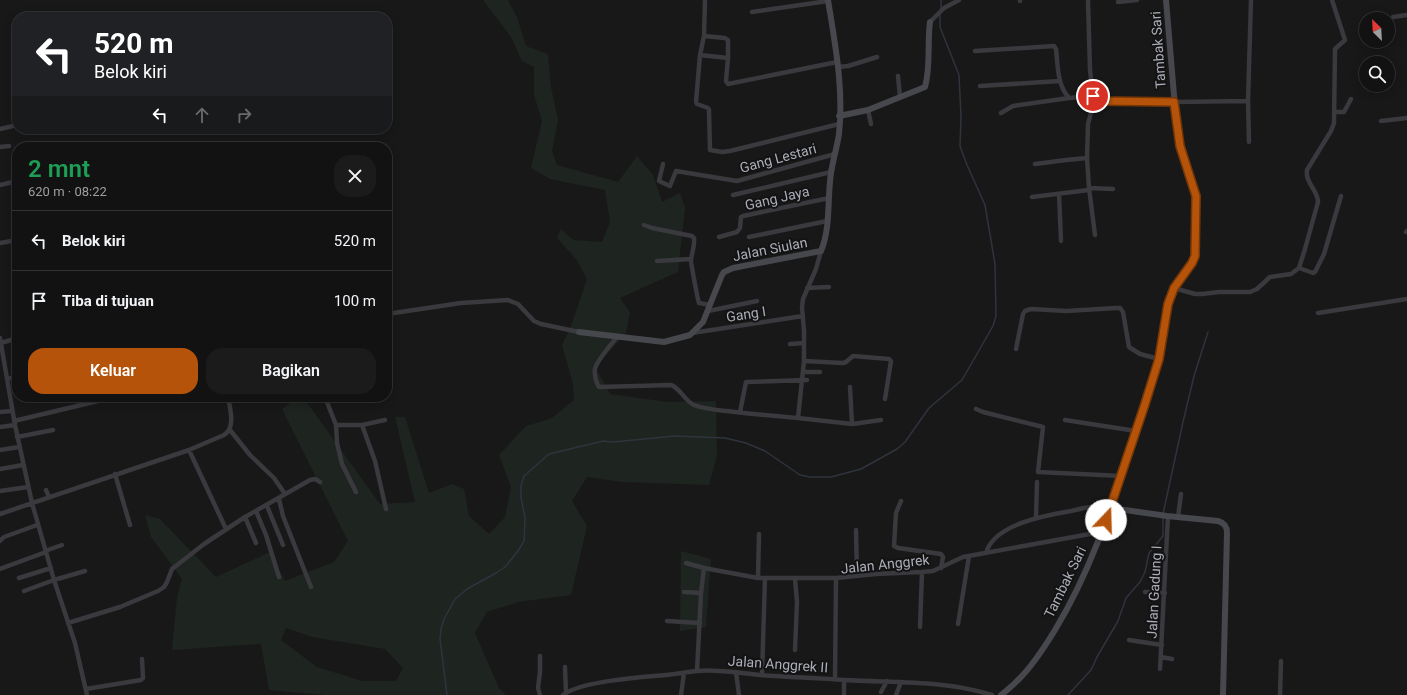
<!DOCTYPE html>
<html lang="id">
<meta charset="utf-8">
<style>
body{margin:0;font-family:Roboto,sans-serif;background:#1b1b1c;color:#f1f3f6;height:100vh;display:flex;flex-direction:column;font-size:15px;white-space:nowrap}
*{box-sizing:border-box;margin:0}
p{font-size:13px;color:#9c9ea0}
.icon{flex:none;width:22px;height:22px;fill:none;stroke:currentColor;stroke-width:2;stroke-linecap:round;stroke-linejoin:round}
.map{position:relative;flex:1;overflow:hidden}
.side{position:absolute;left:12px;top:142px;width:380px;height:260px;display:flex;flex-direction:column;background:#121213;border-radius:16px;box-shadow:0 2px 10px #0003,0 0 0 1px #313233}
.side>*{flex:none}
.hud{position:absolute;left:12px;top:12px;width:380px;height:122px;border-radius:16px;box-shadow:0 2px 10px #0003,0 0 0 1px #313233;background:#202124;color:#fff;overflow:hidden}
.needle{width:26px;rotate:336deg}
.buttons{position:absolute;left:1359px;top:12px;display:grid;gap:8px}
.buttons a{display:grid;place-items:center;width:36px;height:36px;border-radius:50%;background:#121213;box-shadow:0 2px 10px #0003,0 0 0 1px #313233;font-size:20px}
.pin{position:absolute;display:grid;place-items:center;width:34px;height:34px;color:#fff;margin:-17px;border:2px solid #fff;border-radius:50%;box-shadow:0 1px 4px #0007}
.me{position:absolute;width:44px;margin:-22px;rotate:21deg;stroke-linejoin:round;filter:drop-shadow(0 0 3px #0008)}
.turn{display:flex;align-items:center;gap:14px;height:84px;padding:0 16px;font-size:18px}
.turn .icon{width:52px;height:52px;stroke-width:2.5}
.turn b{display:block;font-size:28px;line-height:34px}
.lanes{display:flex;align-items:center;height:38px;padding:0 16px;background:#0003;justify-content:center;gap:20px;direction:ltr}
.lanes .off{opacity:.35}
.round{display:grid;place-items:center;flex:none;width:42px;height:42px;border-radius:16px;background:#1b1b1c}
.summary{display:flex;align-items:center;justify-content:space-between;height:68px;padding:0 16px}
h1{font-size:24px;font-weight:600;line-height:30px;color:#1e9e55}
.primary-button{display:flex;gap:8px;margin-top:auto;padding:8px 16px}
.primary-button a{flex:1;height:46px;border-radius:16px;background:#b45309;color:#fff;font-size:16px;font-weight:600;line-height:46px;text-align:center}
.primary-button a+a{background:#1b1b1c;color:#f1f3f6}
ul{padding:0;list-style:none}
li{display:flex;align-items:center;gap:12px;height:60px;padding:0 16px;border-top:1px solid #313233}
li div{flex:1}
li b{display:block;font-size:15px}
li em{font-style:normal}
.map>svg:first-child{display:block}
.green{fill:#1e2420;fill-rule:evenodd}
.lines{fill:none;stroke-linecap:round;stroke-linejoin:round}
.stream{stroke:#2f343c;stroke-width:1.5}
.street{stroke:#39393e;stroke-width:4.5}
.secondary{stroke:#47484d;stroke-width:6}
.route-casing{stroke:#753606;stroke-width:10}
.route{stroke:#b45309;stroke-width:7}
.labels{text-anchor:middle;dominant-baseline:central;stroke-width:4;stroke-linejoin:round;paint-order:stroke}
.street-label{font-size:14px;fill:#abadb7;stroke:#131314}
</style>
<div class="map">
<svg width="1407" height="695" viewBox="0 0 1407 695">
<rect width="100%" height="100%" fill="#181819"/>
<path class="green" d="M483,0H508L517,17L526,46L548,54L551,87L558,120L552,151L557,165L618,182L637,156L653,175L662,202L680,193L685,208L678,272L620,298L630,312L626,333L595,367L610,394L668,402L716,401L717,455L709,485L622,482L587,477L572,501L587,526L571,595L518,602L487,612L475,633L499,688L506,695H326L269,690L261,644L172,650L177,597L182,579L151,537L145,515L160,519L216,577L270,552L285,581L334,562L348,541L282,409L298,397H303L380,504L415,502L395,417H405L429,493L452,484L464,489L469,516L489,534L505,517L511,487L499,455L526,426L552,418L574,400L573,384L562,345L571,326L587,279L576,259L557,238L561,229L573,240L602,242L610,222L605,190L550,179L531,168L542,121L534,95V67L522,61L511,37ZM286,628L312,637L385,649L403,668L396,681H362L317,667L281,640Z
M681,551L711,559L706,627L680,631Z"/>
<g class="lines">
<path class="stream" d="M941,10V0
M1163,514L1183,422L1194,376L1208,332
M447,695L440,639L441,629L444,619L455,599L467,589L496,573L505,567L518,551L524,541L525,518L521,498V486L524,476L549,454L603,441L613,442L675,436L725,438L746,443L765,451L800,475L810,477H831L861,469L897,449L905,442L929,408L962,380L993,326L996,316L995,264L985,205L967,165L960,146L961,116L959,75L940,27V14
M1068,695L1091,670L1097,657L1118,621L1126,598L1140,582L1145,572L1149,553L1163,536V518"/>
<path class="street" d="M705,0L704,36L725,38L728,40V58L726,81L728,84L837,62
M1020,0V1
M1118,2L1137,0
M752,12L828,1
M1393,17L1407,15
M930,22L944,8L959,0
M704,36L700,55L696,102L697,104L708,108L709,110L710,150L722,152L730,151L839,124
M975,51L1054,46L1056,49C1058,66 1057,85 1069,98L1093,96L1090,70L1088,0
M700,55L728,58
M838,67L848,66L877,57
M898,76L900,97
M980,86L1060,81
M1248,101L1249,142
M868,110L871,124
M1334,112H1344L1351,99
M1001,113L1013,106L1069,98
M1381,121L1407,118
M0,129L17,125
M0,147L9,146
M663,164L659,181L670,186L676,171L737,181L835,154
M1035,164L1066,160L1087,158
M0,185L17,181
M1089,188L1113,189
M1059,194L1061,241
M733,195L831,172
M1032,197L1089,190
M644,225L652,228L692,236L694,238C695,245 692,252 691,260C691,264 698,301 699,303L710,305
M1406,232L1407,231
M1095,235L1089,188L1087,158L1088,124L1092,109L1093,96L1101,101L1174,102L1248,101L1251,0
M719,237L737,232L740,228L741,217L743,216L829,198
M749,237L827,221
M0,243L17,240
M657,261L691,259
M1299,268L1305,249L1318,202C1318,190 1305,183 1307,170L1331,131L1334,123L1335,49L1345,40L1332,0
M807,288L829,287
M1174,288L1195,294H1202L1219,292H1250L1257,289L1270,277L1291,274L1299,268L1313,273L1315,272L1324,254L1341,196
M708,311L757,301
M1318,313L1407,299
M387,314L461,303L508,300L518,304L534,321L541,324L579,332
M692,333L803,316
M617,337C612,343 596,362 595,369C594,373 596,383 599,387L671,385C680,388 684,400 694,405C704,409 716,410 727,411C751,414 774,416 798,418L804,361V331L802,307L803,299L816,269L821,251
M0,338L15,425L32,503L54,580L75,643L87,695
M1,343L17,338
M790,344L804,343
M1016,349L1023,314L1025,311L1031,309L1066,311L1116,308H1120L1123,312L1129,347L1140,354L1159,359
M804,361L843,363L846,362L853,356L889,359L891,361L885,399
M803,372H820
M7,379L17,377
M850,387L852,424
M325,397L336,425L337,443L342,464L356,492
M976,409L983,412L1043,427L1038,472L1122,476
M0,412L12,411
M740,412L746,382L807,380
M798,418L852,424L881,420
M1065,420L1136,431
M14,421L102,400
M336,425H362L385,420
M362,425L375,461L386,509
M0,427L15,425
M230,430L250,455L274,478L285,494
M17,437L53,430
M0,450L19,447
M189,450L226,529
M0,469L23,465
M115,474L130,525
M46,490L49,497
M0,491L28,487
M279,499L283,516L311,587
M901,501L896,513L894,546L898,548L941,554L943,557L941,568
M267,506L283,545
M256,511L266,535L279,577
M0,514L189,450L224,435C236,428 230,408 228,397
M245,517L256,543
M1036,517L1037,482
M1178,517L1181,494
M856,530L857,576
M0,541L4,537L37,525
M45,551L62,545
M986,553C994,524 1047,515 1071,511C1085,508 1098,504 1111,508
M686,563L704,568L758,578H836L876,574L922,572L933,571L963,557L1101,532
M0,569L46,552
M19,578L51,568
M758,578L759,534
M795,579L797,602L795,650
M24,591L54,580L85,571
M684,592L701,593
M1145,592L1165,593
M667,621L700,623
M68,623L120,607L158,591L164,587L167,582L172,569L204,544L245,517L310,480L315,479L320,482
M958,624L969,556
M920,627L922,572
M1129,640L1162,645
M1161,657L1172,659
M565,667L566,693
M1160,669L1168,516
M697,671L701,593L704,568
M736,672L739,695
M762,675L765,578
M835,679L836,578
M844,680V695
M86,689L141,680L143,678L142,659
M881,692L887,681
M540,695L538,688L540,672V656
M563,695C581,681 642,677 666,675C676,674 687,672 697,671C717,669 739,673 760,675C788,677 817,678 845,680C894,683 945,680 992,695
M681,695L684,673
M896,695L901,682
M1280,695L1281,661"/>
<path class="secondary" d="M839,116L868,110L925,87C931,66 927,43 930,22
M579,332L664,342L690,335L703,322L722,275L724,272L733,268L821,251C831,227 827,199 831,173C833,160 837,147 839,134C844,89 835,44 828,0
M1111,508L1167,516L1218,521C1225,523 1227,527 1227,533L1223,695
M1001,695C1006,691 1012,686 1017,681C1032,667 1044,648 1055,630C1089,574 1110,512 1130,449C1140,419 1151,390 1159,360C1163,341 1163,321 1168,303C1174,285 1188,273 1195,256L1196,196L1182,154L1177,131L1166,0"/>
</g>
<g class="lines">
<g class="route-casing">
<path id="route" d="M1093,96L1100,101L1174,102L1180,146L1196,196L1195,256L1192,263L1174,288L1168,304L1159,359L1144,407L1106,520"/>
</g>
<use href="#route" class="route"/>
</g>
<g class="labels">
<g class="street-label">
<text transform="translate(1158 50) rotate(-94)">Tambak Sari</text>
<text transform="translate(778 158) rotate(-15)">Gang Lestari</text>
<text transform="translate(777 198) rotate(-13)">Gang Jaya</text>
<text transform="translate(770 249) rotate(-11)">Jalan Siulan</text>
<text transform="translate(746 314) rotate(-9)">Gang I</text>
<text transform="translate(885 564) rotate(-6)">Jalan Anggrek</text>
<text transform="translate(1065 582) rotate(-64)">Tambak Sari</text>
<text transform="translate(1154 592) rotate(-87)">Jalan Gadung I</text>
<text transform="translate(778 664) rotate(4)">Jalan Anggrek II</text>
</g>
</g>
</svg>
<div class="buttons">
<a><svg class="needle" viewBox="-14 -14 28 28"><path d="M0-13l5 13h-10z" fill="#e53935"/><path d="M0 13l5-13h-10z" fill="#9c9ea0"/></svg></a>
<a><svg class="icon" aria-label="search" viewBox="0 0 24 24"><circle cx="10" cy="10" r="6"/><path d="M15 15l6 6"/></svg></a>
</div>
<div class="pin" style="left:1093px;top:96px;background:#d93025"><svg class="icon" aria-label="arrive" viewBox="0 0 24 24"><path d="M6 21V4h12l-3 4 3 4H6"/></svg></div>
<svg class="me" style="left:1106px;top:520px" viewBox="-20 -20 40 40"><circle r="19" fill="#fff"/><path d="M0-13L10 11 0 6-10 11z" fill="#b45309"/></svg>
<div class="hud">
<div class="turn"><svg class="icon" aria-label="left" viewBox="0 0 24 24"><path d="M17 20v-9H6M10 6l-5 5 5 5"/></svg><div><b>520 m</b>Belok kiri</div></div>
<div class="lanes"><svg class="icon" aria-label="left" viewBox="0 0 24 24"><path d="M17 20v-9H6M10 6l-5 5 5 5"/></svg><svg class="icon off" aria-label="ahead" viewBox="0 0 24 24"><path d="M12 20V5M6 11l6-6 6 6"/></svg><svg class="icon off" aria-label="right" viewBox="0 0 24 24"><path d="M7 20v-9h11M14 6l5 5-5 5"/></svg></div>
</div>
<section class="side">
<div class="summary"><div><h1>2 mnt</h1><p>620 m · 08:22</p></div><a class="round"><svg class="icon" aria-label="close" viewBox="0 0 24 24"><path d="M6 6l12 12M18 6L6 18"/></svg></a></div>
<ul>
<li><svg class="icon" aria-label="left" viewBox="0 0 24 24"><path d="M17 20v-9H6M10 6l-5 5 5 5"/></svg><div><b>Belok kiri</b></div><em>520 m</em></li>
<li><svg class="icon" aria-label="arrive" viewBox="0 0 24 24"><path d="M6 21V4h12l-3 4 3 4H6"/></svg><div><b>Tiba di tujuan</b></div><em>100 m</em></li>
</ul>
<div class="primary-button"><a>Keluar</a><a>Bagikan</a></div>
</section>
</div>
